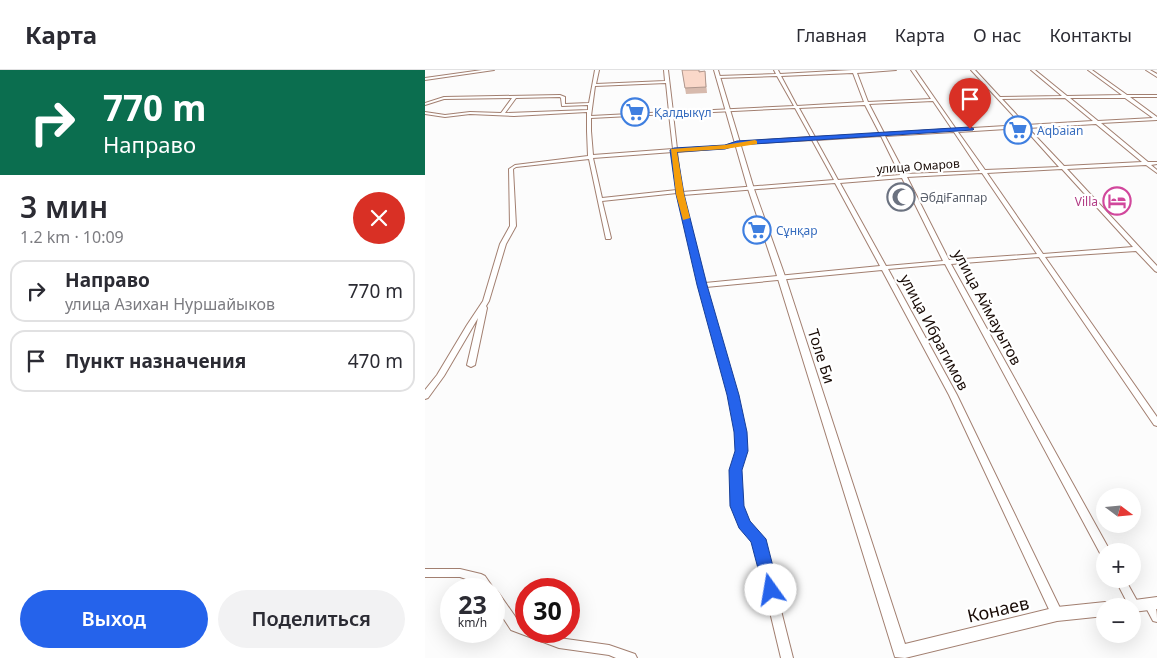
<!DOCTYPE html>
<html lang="ru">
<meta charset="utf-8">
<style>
body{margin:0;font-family:"Noto Sans",sans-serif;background:#f2f2f3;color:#2b2b33;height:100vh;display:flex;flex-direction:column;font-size:19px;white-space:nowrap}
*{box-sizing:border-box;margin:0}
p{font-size:16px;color:#7c7c81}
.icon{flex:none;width:28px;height:28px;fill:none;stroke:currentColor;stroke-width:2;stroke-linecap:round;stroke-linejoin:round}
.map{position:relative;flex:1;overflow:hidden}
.details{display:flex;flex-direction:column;background:#fff;width:425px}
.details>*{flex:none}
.hud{background:#0b6e4f;color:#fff;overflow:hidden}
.needle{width:32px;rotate:106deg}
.tools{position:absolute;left:671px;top:418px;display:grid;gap:10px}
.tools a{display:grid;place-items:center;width:45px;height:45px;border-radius:50%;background:#fff;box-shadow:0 5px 20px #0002;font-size:25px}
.speed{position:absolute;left:15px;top:508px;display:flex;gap:10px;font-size:25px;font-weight:700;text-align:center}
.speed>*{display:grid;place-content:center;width:65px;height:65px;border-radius:50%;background:#fff;box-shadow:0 5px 20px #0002;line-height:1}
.speed small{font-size:12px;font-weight:400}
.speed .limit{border:8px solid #d22;background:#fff;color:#111}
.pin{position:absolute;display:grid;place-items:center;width:42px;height:42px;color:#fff;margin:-51px -21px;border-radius:50% 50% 50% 0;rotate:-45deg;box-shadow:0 0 5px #0007}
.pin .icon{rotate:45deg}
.me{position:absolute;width:55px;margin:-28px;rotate:347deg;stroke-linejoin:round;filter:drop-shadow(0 0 4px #0008)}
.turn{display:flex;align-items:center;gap:18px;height:105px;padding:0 20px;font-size:22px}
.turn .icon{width:65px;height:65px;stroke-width:2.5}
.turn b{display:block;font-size:35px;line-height:42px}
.round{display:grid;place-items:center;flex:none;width:52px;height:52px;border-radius:26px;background:#f2f2f3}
.head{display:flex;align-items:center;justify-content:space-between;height:85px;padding:0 20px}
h1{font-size:30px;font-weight:600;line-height:38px}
.cta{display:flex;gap:10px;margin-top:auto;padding:10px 20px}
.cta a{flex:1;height:58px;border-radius:30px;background:#2563eb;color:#fff;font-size:20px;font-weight:600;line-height:58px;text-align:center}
.cta a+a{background:#f2f2f3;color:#2b2b33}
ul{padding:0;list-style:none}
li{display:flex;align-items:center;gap:15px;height:62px;margin:0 10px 8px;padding:0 10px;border:2px solid #e1e1e2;border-radius:15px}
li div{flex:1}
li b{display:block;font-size:19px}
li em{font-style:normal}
header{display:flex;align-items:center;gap:30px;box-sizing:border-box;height:70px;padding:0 25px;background:#fff;border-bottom:1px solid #e1e1e2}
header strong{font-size:24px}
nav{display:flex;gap:28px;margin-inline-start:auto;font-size:18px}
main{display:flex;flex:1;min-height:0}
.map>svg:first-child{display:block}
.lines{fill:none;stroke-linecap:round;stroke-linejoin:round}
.minor-casing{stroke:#a27f70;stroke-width:2}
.secondary-casing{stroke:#a27f70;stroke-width:2}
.minor{fill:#fff;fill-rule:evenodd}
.secondary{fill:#fff;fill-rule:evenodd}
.wall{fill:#d7baad}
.building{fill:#fad8c9;stroke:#af978d}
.route{fill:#2563eb;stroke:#184099}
.slow{fill:#f59e0b}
.labels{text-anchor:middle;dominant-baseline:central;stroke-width:4.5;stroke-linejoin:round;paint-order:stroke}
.far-shop-label{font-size:12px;fill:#366cbe;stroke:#fff;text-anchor:start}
.far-street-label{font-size:12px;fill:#180b06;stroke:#fff}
.far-worship-label{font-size:12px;fill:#5b616d;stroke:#fff;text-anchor:start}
.far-hotel-label{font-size:12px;fill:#b23c85;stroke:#fff;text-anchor:end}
.street-label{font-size:15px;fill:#180b06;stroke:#fff}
.near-street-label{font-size:18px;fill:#180b06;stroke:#fff}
</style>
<header>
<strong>Карта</strong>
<nav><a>Главная</a><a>Карта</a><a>О нас</a><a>Контакты</a></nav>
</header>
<main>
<section class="details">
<div class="hud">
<div class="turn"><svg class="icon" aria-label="right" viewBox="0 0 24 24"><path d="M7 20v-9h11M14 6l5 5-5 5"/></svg><div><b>770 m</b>Направо</div></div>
</div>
<div class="head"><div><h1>3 мин</h1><p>1.2 km · 10:09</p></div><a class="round" style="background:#d93025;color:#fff"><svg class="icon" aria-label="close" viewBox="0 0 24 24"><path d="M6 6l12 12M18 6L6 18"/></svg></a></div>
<ul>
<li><svg class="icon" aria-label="right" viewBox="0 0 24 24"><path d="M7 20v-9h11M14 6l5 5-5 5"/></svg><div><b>Направо</b><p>улица Азихан Нуршайыков</p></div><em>770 m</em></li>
<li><svg class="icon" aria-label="arrive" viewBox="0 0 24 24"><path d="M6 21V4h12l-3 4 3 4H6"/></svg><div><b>Пункт назначения</b></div><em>470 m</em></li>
</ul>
<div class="cta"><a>Выход</a><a>Поделиться</a></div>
</section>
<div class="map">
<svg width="732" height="588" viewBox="0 0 732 588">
<rect width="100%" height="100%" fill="#fcfcfc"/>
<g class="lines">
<g class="minor-casing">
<path id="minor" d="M170,0H174L171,14L240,11L239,0H243L248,42L369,36L352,6L293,8L291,7L293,6L351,4L349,0H353L355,4L427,0H471L432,3L443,32L506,29L486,0H490L531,59L597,55L546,0H550L575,27L637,26L606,0H610L642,26L697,25L663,0H667L702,25H732V27H705L732,47V50L676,53L723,92H732V94L726,95L732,100V103L721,95L642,99L732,196V202L730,201L711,181L620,187L732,347V356L729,355L614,187L526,194L684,479L685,481H680V486L676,485L520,194L463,199L532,325L636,540L637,544L636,548L632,549L628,548L524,325L457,200L281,217L312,325L320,362L321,381L314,400L317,436L323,452L338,469L368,588H356L328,471L316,457L307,436L306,400L313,381L312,362L304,325L274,215L252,123L177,131L186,168L185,169H181L164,89L91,97L88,99L91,156L81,174L64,231L61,236L62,238L50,295L46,297L42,295L53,248L19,306L3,328L0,329V320L12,305L42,255L58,231L75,174L85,156L84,99L90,95L163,86L162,61V42L89,46L45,44L20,47L0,44V42L20,45L45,42L76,43L87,28L19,29L0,35V33L19,27L135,25L140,27V34L164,33ZM428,3L439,32L372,36L356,6ZM241,13L244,42L166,46L170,16ZM135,27L136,28L137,36L163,35V40L80,43L91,28ZM640,28L668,51L601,55L577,29ZM645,28H700L728,48L673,51ZM508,31L527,59L459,63L444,34ZM440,35L455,64L390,67L374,38ZM370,38L386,67L312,72L300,76L252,79L248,44ZM244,44L248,79L168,85L166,61V48ZM671,54L717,92L639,96L603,58ZM599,58L634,97L560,100L533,62ZM529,62L555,101L480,104L460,66ZM456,66L475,105L413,110L391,70ZM387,70L409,110L257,122L252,82L300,78L312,74ZM248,82L252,120L177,128L168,88ZM637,99L708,177L618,184L562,103ZM557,103L612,184L524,190L482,107ZM477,108L518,191L461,196L415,113ZM410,113L455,196L280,213L258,125Z
M721,0H725L732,4V7Z
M0,499H35L56,504L60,506L69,519V520V519H57L53,513L35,507H0Z
M690,509H700L715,536L714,539L710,541L708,540V536H704Z
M69,520L73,522L94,552L101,555V561H118L134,568L184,575L210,584L212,588H191L184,585L134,578L86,560L69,534Z
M724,529C732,533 732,543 732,552L728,551L719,534L720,531Z"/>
</g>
<g class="secondary-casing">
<path id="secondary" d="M57,0H69L0,10V8Z
M289,0H293L329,119L361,209L480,574L632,537L680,532L686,536H680V546L632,551L480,588L470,587L353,209L323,119Z
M732,527V539L708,542V536H700L702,531Z"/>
</g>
<use href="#minor" class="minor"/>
<use href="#secondary" class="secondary"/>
</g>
<path class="wall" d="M257,0L280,1L282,23L261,24Z"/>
<path class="building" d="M257,0H274V2L280,1L281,17L260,18Z"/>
<path class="route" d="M545,57L549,59L548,60L313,75L300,79L252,82L259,124L282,215L314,325L322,362L323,381L317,400L319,436L325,451L341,469L354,520L351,525L346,527L340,525L326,472L314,458L305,436L304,400L310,381L309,362L302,325L272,215L251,124L245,80L249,78L300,75L312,71Z"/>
<path class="slow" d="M330,70L332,71V74L300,79L252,82L259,124L265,148L258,150L251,124L246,79L300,75Z"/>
<defs>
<g id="supermarket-ring" transform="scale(1.4375)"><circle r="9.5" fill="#fff" stroke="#3f7fe0" stroke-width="1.5"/><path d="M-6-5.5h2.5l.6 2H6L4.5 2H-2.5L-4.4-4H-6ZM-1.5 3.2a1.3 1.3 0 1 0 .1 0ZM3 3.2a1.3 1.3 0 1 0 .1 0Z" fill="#3f7fe0"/></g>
<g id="mosque-ring" transform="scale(1.4375)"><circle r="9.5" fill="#fff" stroke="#6b7280" stroke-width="1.5"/><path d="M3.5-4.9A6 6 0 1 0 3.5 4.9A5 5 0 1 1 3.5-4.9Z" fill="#6b7280"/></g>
<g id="hotel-ring" transform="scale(1.4375)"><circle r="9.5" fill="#fff" stroke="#d1479c" stroke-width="1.5"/><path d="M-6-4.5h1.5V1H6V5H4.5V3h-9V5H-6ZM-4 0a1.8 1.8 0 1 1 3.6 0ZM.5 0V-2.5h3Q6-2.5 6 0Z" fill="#d1479c"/></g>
</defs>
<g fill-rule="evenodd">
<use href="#supermarket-ring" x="210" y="42"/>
<use href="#supermarket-ring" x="593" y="60"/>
<use href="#mosque-ring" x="476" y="127"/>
<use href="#hotel-ring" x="692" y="131"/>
<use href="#supermarket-ring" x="332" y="160"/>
</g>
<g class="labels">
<g class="far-shop-label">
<text x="229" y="42">Қалдыкүл</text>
<text x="612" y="60">Aqbaian</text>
<text x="351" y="160">Cұнқар</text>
</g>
<g class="far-street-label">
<text transform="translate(493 96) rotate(-4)">улица Омаров</text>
</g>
<g class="far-worship-label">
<text x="495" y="127">ӘбдіҒаппар</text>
</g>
<g class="far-hotel-label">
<text x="673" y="131">Villa</text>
</g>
<g class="street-label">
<text transform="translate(563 237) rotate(62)">улица Аймауытов</text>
<text transform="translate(510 262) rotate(62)">улица Ибрагимов</text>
<text transform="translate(397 286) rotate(72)">Толе Би</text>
</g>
<g class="near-street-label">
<text transform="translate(573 539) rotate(-13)">Конаев</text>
</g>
</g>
</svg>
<div class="tools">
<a><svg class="needle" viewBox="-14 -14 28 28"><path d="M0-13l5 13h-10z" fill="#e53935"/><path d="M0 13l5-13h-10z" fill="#7c7c81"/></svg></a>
<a>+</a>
<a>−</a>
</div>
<div class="speed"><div>23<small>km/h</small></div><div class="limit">30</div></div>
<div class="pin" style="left:545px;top:59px;background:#d93025"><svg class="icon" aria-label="arrive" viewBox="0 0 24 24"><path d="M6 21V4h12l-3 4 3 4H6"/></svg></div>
<svg class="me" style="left:346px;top:520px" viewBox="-20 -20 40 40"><circle r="19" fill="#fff"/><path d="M0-13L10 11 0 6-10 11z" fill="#2563eb"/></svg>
</div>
</main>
